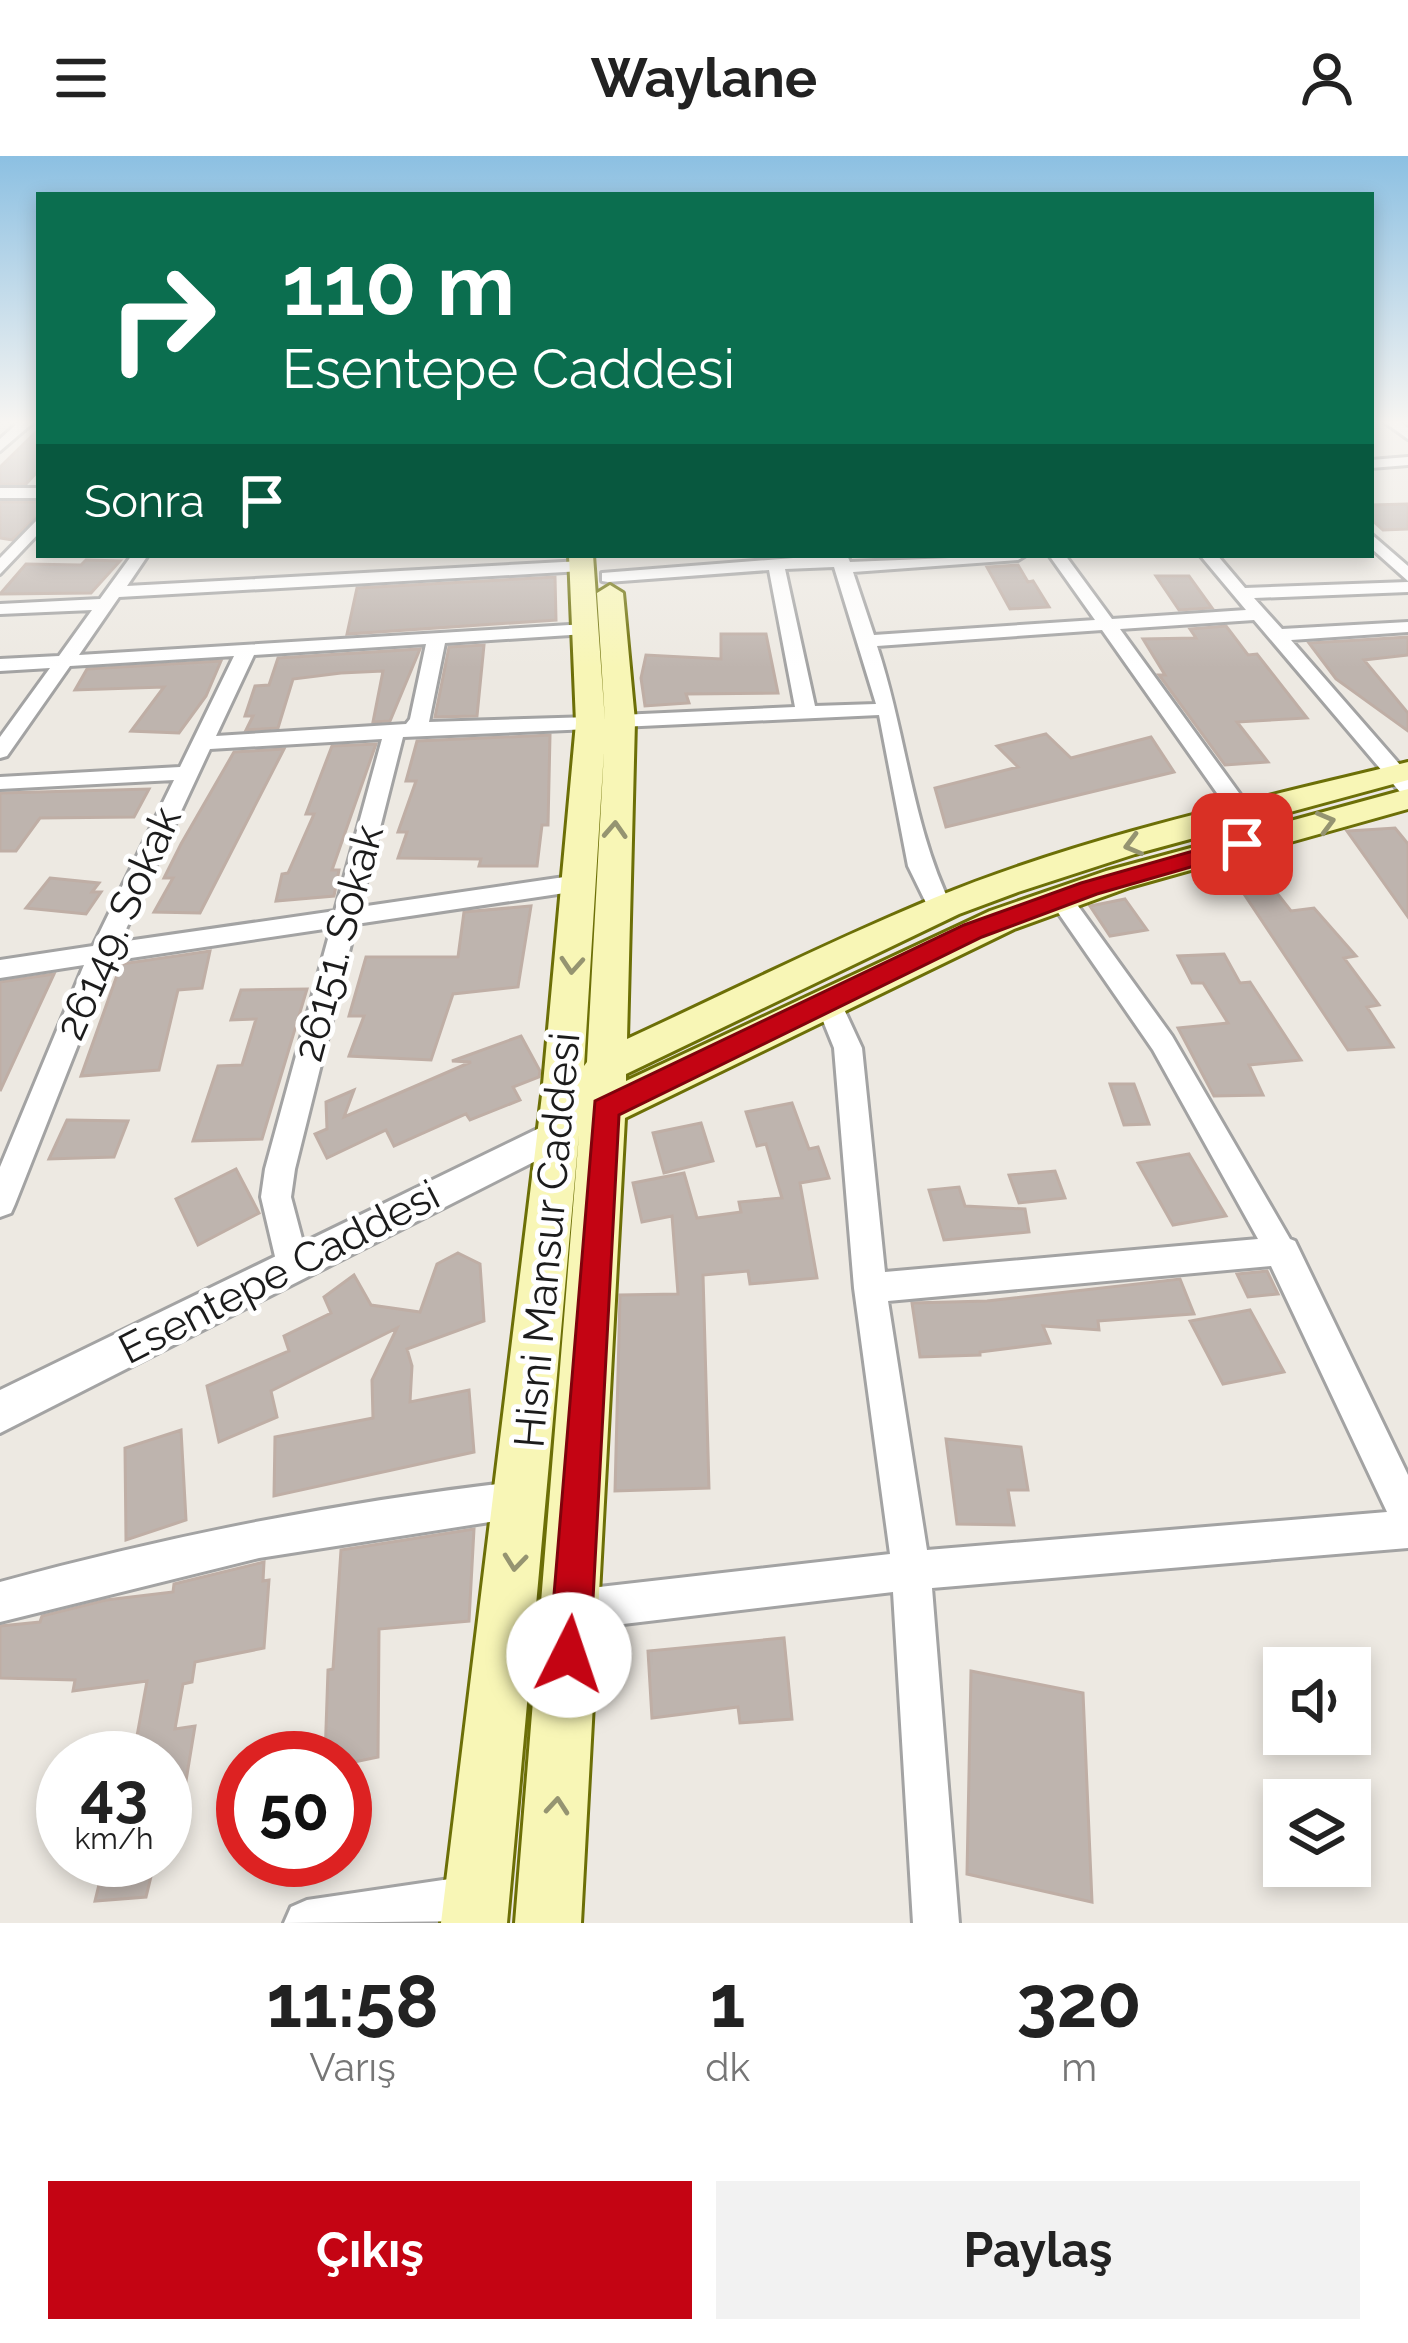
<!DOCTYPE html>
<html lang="tr">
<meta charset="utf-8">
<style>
body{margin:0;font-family:Raleway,sans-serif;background:#f2f2f2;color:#222;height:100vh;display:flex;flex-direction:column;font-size:45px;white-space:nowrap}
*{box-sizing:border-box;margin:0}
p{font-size:39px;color:#767676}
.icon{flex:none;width:66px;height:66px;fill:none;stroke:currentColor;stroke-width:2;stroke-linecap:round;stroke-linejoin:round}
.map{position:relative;height:1767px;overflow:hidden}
.side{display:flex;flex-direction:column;background:#fff;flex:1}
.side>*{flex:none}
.top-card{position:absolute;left:36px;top:36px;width:1338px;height:366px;border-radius:0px;box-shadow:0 6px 18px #0003;background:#0b6e4f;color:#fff;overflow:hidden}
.fabs{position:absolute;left:1263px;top:1491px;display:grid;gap:24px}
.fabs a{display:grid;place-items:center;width:108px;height:108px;border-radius:0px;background:#fff;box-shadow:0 6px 18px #0003;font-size:60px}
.speed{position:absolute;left:36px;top:1575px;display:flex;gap:24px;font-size:60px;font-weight:700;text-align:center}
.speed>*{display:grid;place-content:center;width:156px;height:156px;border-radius:50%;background:#fff;box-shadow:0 6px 18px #0003;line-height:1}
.speed small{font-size:30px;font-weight:400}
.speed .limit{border:18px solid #d22;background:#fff;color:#111}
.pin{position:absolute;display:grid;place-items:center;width:102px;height:102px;color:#fff;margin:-51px;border-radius:24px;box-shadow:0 6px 18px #0006}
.me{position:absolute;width:132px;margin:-66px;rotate:4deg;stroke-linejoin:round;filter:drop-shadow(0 0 9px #0008)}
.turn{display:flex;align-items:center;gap:42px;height:252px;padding:0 48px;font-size:54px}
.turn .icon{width:156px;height:156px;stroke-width:2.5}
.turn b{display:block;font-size:84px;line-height:102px}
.then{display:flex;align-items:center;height:114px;padding:0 48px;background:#0003;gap:24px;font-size:45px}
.eta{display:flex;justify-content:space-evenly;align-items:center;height:204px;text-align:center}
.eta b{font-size:72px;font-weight:700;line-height:84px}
.primary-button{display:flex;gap:24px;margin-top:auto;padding:24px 48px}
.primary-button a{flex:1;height:138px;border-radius:0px;background:#c40413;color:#fff;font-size:48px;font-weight:700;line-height:138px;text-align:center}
.primary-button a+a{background:#f2f2f2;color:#222}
header{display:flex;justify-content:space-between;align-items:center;height:156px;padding:0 48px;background:#fff;font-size:54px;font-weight:700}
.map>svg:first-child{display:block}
.building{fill:#beb4ae;stroke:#bfaea5;stroke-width:3}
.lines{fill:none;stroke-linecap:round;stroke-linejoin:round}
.minor-casing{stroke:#a3a3a3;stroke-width:6}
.tertiary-casing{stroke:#a3a3a3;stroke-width:6}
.secondary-casing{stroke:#6c6f07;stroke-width:6}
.minor{fill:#fff;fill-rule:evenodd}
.tertiary{fill:#fff;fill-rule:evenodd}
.secondary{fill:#f8f6b6;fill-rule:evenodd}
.oneway{stroke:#959471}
.route{fill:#c40413;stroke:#7f030c;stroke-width:3}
.labels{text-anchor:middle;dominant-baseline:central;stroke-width:10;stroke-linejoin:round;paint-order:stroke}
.street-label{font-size:42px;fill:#1c1c1c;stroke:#fff}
</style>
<header><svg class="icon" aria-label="menu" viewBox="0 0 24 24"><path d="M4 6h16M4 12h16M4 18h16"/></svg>Waylane<svg class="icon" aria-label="person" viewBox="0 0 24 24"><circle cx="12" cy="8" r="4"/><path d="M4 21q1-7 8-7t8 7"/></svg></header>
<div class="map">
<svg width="1408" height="1767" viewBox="0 0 1408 1767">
<rect width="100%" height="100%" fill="#ede9e2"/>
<path class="building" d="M39,273V314L26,328H0V311Z
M0,346H39V358L12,384L0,382Z
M1408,348V373L1383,374L1371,363V349Z
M86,404L120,405L91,437L0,438L26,408L81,409Z
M1018,409L1028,426L1033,425L1049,451L1010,453L987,411Z
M1156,420H1189L1212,452L1179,454Z
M555,421L556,464L347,478L357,432Z
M1226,470L1248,499L1257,498L1307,562L1237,566L1268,606L1225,609L1159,519H1165L1143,483L1196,482L1190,473Z
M721,478H766L778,537L686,538L689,547L645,550L641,522L646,499L721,503Z
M1408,481V499L1364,504L1408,557V575L1336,523L1309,487Z
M484,489L477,560L435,561L449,491Z
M420,493L390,565L373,566L383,515L341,517L293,523L278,572L246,574L253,560H245L255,530L269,529L278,502Z
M221,505L206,540L179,577L131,575L164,531L75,534L87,513Z
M1046,578L1071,602L1151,581L1174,616L946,671L935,632L1018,611L997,590Z
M550,579L548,669H542L537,710H479L481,703L398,702L407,676H398L416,625H406L417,585Z
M376,588L332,714H339L334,740L276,745L282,718L288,717L314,658H306L332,590Z
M284,593L200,757L154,756L173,722H164L181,688L234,596Z
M149,633L134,661L40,662L16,695H0V637Z
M1395,672L1408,688V761L1347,675Z
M50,722L99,727L92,736H101L86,758L26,752Z
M1266,723L1291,755L1314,752L1356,800L1344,802L1379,849L1367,851L1393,891L1348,894L1236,726Z
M1125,743L1147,774L1110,780L1090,750Z
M531,750L518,831L453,838L431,904L349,900L364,860H349L366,801H458L464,756Z
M210,795L202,832L178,834L159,914L81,920L121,808Z
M1224,798L1240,827L1250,826L1301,904L1249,909L1263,939L1214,940L1178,872L1228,867L1203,827H1192L1178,800Z
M54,818L0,935V826Z
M307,833L262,983L193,985L218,910L242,909L256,863L231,864L241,834Z
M521,880L540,915L539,921L513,931L520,944L470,964L466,958L394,990L386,974L327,1002L315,978L327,973L326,946L354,934L344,961L471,906L452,905Z
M1110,928H1134L1149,968L1124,969Z
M792,947L809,993L818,991L829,1022L800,1027L817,1122L750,1128L748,1115L703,1119L709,1332L615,1335L620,1139L678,1138L672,1060L642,1066L633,1027L684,1017L697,1062L741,1056L739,1046L782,1042L766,988L757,990L746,956Z
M67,964L128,965L114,1001L49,1003Z
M701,967L713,1005L664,1017L653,977Z
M1189,998L1226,1060L1173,1069L1138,1007Z
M236,1013L259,1057L198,1089L176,1043Z
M1055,1015L1065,1042L1019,1047L1009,1019Z
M959,1031L965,1050L1025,1053L1029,1076L944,1084L929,1034Z
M458,1097L480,1108L484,1165L407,1193L412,1210L410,1246L469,1234L474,1296L274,1340L275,1281L373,1262L372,1224L397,1172L271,1235L277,1261L219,1286L207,1230L289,1195L284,1180L331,1157L324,1141L354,1119L371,1149L420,1156L437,1108Z
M1267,1115L1278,1138L1248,1141L1237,1118Z
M1180,1123L1194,1158L1098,1165L1099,1174L1043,1170L1050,1187L980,1196V1199L920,1201L912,1147L987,1145Z
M1250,1154L1284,1216L1223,1228L1190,1165Z
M181,1274L186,1364L126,1384L125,1292Z
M946,1283L1021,1291L1028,1334H1008L1014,1369L957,1368Z
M474,1373L469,1465L379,1473L378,1601L345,1608V1602H325L328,1514L333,1513L341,1394Z
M264,1406L263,1425L269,1424L264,1492L195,1506L192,1526L183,1528L175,1573L195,1570L185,1631L165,1634V1602H133L147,1525L73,1535L75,1524L0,1522V1470L40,1466L42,1460L106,1444L173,1436L174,1428Z
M784,1482L792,1563L740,1567L738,1551L652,1562L648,1495Z
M971,1515L1083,1537L1092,1746L967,1718Z
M105,1704H155L146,1741L95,1745Z"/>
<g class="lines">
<g class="minor-casing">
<path id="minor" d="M20,265H35L0,295V283Z
M1383,265H1399L1408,272V283Z
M1408,301V309L1371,312V304Z
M0,332H39V342H0Z
M39,362V377L0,418V402Z
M1371,378L1408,410V425L1371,392Z
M132,399H148L127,430L582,405L590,410L582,415L119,441L79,499L586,468L595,473L586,478L445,487L429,566L591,561L601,567L591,573L403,581L360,751L578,719L590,727L578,735L356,768L295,1013L291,1041L309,1109L304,1119L293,1123L282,1119L277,1109L261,1041L265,1013L331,772L111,805L15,1048L11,1057L0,1061V1011L84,809L0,822V804L93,790L174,624L0,633V621L180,611L234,500L70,510L7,600L0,602V581L50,512L0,515V503L59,500L92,454L0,458V448L100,443ZM426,488L410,563L406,568L216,580L254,499ZM382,583L335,755L120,786L210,593Z
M831,399H847L850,406L1026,399L1018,404L853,416L874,479L1095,464L1049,399H1065L1112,463L1246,454L1200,399H1217L1245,432L1408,426V436L1254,442L1282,473L1408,466V476L1291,484L1408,618V637L1400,636L1254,464L1120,473L1255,659L1244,666L1236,664L1102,474L877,490C906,576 912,672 953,753L950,759H932L908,710L879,559L620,571L610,565L620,559L795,551L769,414L608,426L602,425V417ZM834,411L876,548L815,550L785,413Z
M1060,734L1068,736L1172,880L1290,1083L1295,1085L1408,1319V1392L932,1432L959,1767H913L893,1436L573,1474L559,1468L553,1454L559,1440L573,1434L890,1398L854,1132L834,892L815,845L819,838H837L862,892L885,1116L1258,1083L1153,894L1048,742ZM1271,1110L1387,1356L927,1394L888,1145Z
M522,1325L535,1330L540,1343L535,1356L522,1361L259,1402L0,1466V1426C172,1379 345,1345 522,1325Z
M477,1719L493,1726L500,1742L493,1758L477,1765L284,1767L291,1751L307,1744Z"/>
</g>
<g class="tertiary-casing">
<path id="tertiary" d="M558,963L571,967L576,977L571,987L0,1277V1234Z"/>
</g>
<g class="secondary-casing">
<path id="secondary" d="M569,399H593L605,565L597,437L610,429L623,437L635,565L627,883C729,836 830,785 934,742C1085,680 1250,645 1408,606V624L1135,698L1018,736L959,758L626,918V925L990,755L1106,715L1408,633V653L1130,731L1014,773L625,962L581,1767H515L579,978L507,1767H441L542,939L576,567ZM604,595L587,906L584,910Z"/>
</g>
<use href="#minor" class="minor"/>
<use href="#tertiary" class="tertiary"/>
<use href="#secondary" class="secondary"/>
</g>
<defs><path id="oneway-chevron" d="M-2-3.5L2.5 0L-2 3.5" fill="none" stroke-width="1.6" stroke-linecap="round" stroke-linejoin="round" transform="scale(3)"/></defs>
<g class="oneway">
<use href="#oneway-chevron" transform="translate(1326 666) rotate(-15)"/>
<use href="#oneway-chevron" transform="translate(615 674) rotate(-87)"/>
<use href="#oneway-chevron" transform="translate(1133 689) rotate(165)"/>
<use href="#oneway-chevron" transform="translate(572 809) rotate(94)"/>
<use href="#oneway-chevron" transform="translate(515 1406) rotate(96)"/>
<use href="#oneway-chevron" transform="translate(557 1650) rotate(-85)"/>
</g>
<linearGradient id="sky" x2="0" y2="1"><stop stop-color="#8cc0e2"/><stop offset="0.52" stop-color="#f7f5f2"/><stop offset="1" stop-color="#f7f5f2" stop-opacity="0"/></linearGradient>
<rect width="1408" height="512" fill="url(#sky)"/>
<path class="route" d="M1242,681L1254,688L1250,694L1097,738L982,781L619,959L590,1499L584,1513L569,1519L555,1513L549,1499L595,945L964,769L1081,727Z"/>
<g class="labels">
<g class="street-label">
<text transform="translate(118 767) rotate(-66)">26149. Sokak</text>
<text transform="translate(338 787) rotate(-75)">26151. Sokak</text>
<text transform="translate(547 1084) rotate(-85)">Hisni Mansur Caddesi</text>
<text transform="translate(279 1116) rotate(-27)">Esentepe Caddesi</text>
</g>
</g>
</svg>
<div class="fabs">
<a><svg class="icon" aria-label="sound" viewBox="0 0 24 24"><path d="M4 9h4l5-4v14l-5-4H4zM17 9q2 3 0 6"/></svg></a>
<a><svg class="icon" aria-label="layers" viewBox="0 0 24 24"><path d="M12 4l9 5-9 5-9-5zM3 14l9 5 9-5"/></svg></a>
</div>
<div class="speed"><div>43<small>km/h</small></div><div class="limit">50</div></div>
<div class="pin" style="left:1242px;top:688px;background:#d93025"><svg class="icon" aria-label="arrive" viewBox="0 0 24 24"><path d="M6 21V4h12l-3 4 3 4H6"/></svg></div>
<svg class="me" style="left:569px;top:1499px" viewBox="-20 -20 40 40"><circle r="19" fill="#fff"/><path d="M0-13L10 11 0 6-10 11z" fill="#c40413"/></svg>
<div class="top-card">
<div class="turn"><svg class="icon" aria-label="right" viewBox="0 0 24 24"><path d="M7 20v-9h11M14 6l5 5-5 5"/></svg><div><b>110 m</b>Esentepe Caddesi</div></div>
<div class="then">Sonra<svg class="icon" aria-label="arrive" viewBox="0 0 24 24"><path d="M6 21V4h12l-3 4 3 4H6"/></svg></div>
</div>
</div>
<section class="side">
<div class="eta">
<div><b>11:58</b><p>Varış</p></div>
<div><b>1</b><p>dk</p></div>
<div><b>320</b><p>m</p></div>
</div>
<div class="primary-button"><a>Çıkış</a><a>Paylaş</a></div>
</section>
